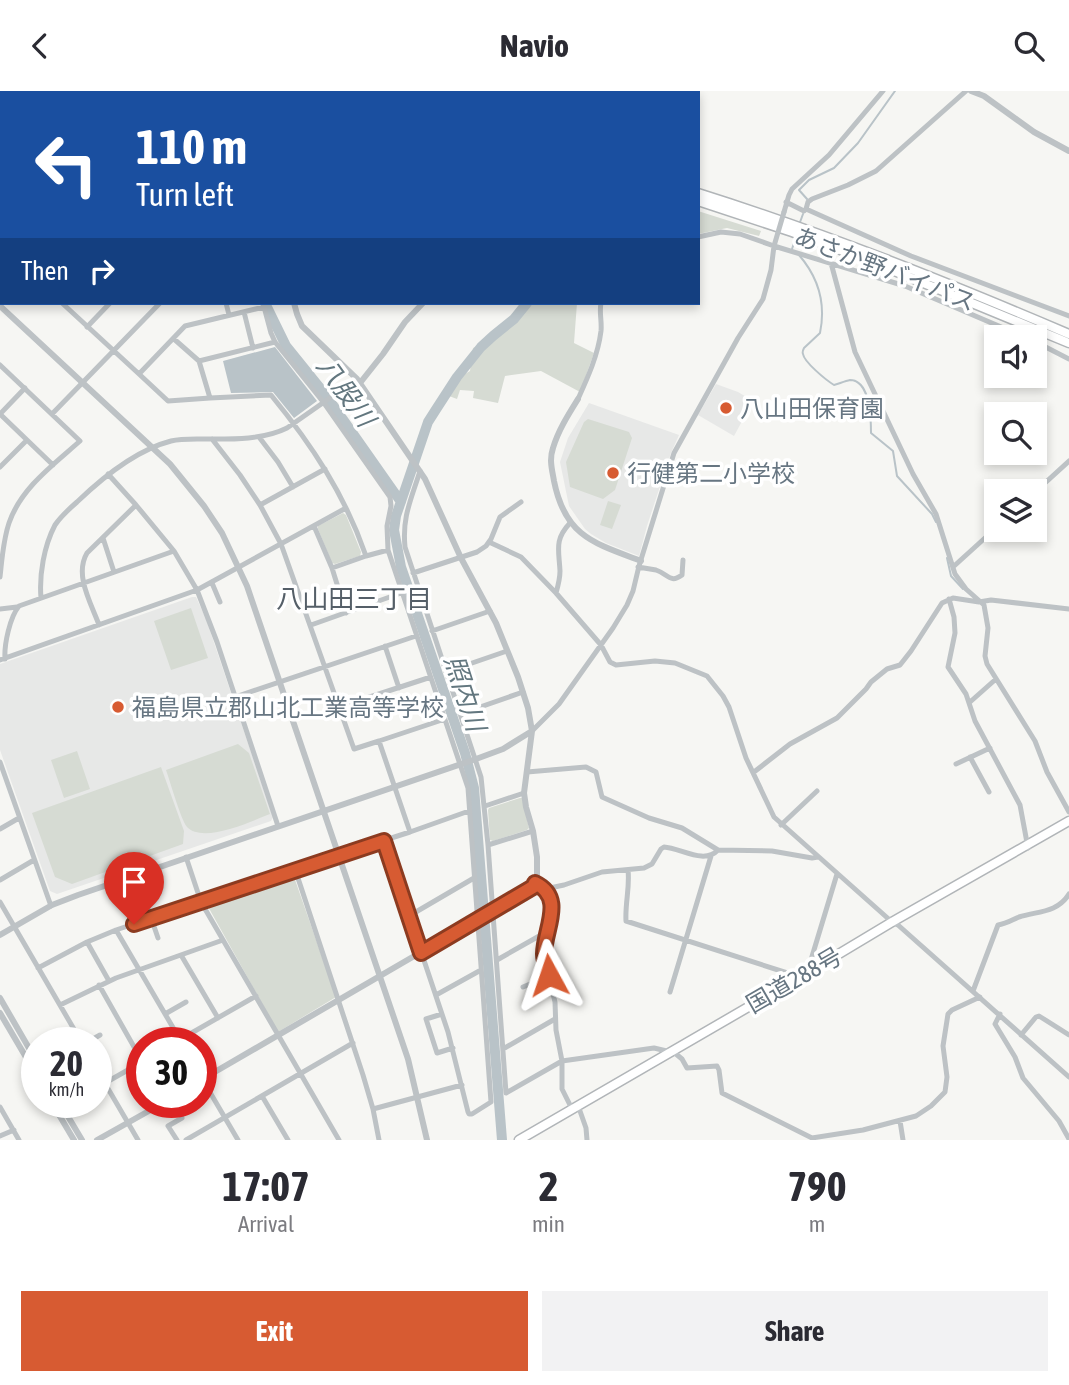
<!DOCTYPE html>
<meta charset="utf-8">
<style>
body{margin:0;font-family:"Asap Condensed","Noto Sans JP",sans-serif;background:#f2f2f3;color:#2b2b33;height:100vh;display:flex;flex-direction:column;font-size:26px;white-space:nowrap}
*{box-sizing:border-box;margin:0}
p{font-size:23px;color:#7c7c81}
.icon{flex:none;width:38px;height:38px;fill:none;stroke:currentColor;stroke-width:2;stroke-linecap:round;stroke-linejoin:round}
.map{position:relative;height:1049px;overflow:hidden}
.details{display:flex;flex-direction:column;background:#fff;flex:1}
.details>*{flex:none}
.banner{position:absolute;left:0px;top:0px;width:700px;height:214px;box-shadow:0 4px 10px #0003;background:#1a4fa0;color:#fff;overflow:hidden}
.fabs{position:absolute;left:984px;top:234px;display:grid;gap:14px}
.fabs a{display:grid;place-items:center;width:63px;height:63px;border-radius:0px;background:#fff;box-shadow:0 4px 10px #0003;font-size:35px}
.speed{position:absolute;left:21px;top:936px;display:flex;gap:14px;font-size:35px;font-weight:700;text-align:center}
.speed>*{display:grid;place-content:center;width:91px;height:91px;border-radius:50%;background:#fff;box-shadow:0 4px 10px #0003;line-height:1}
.speed small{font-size:18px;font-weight:400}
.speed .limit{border:10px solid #d22;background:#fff;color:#111}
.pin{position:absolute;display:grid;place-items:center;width:60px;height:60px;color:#fff;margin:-72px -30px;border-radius:50% 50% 50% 0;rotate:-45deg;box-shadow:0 0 7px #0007}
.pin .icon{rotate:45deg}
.me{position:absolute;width:77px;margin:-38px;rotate:355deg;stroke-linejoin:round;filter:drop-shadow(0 0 5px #0008)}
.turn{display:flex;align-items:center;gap:24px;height:147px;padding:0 21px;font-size:32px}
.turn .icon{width:91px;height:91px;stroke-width:2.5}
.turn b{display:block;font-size:49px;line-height:60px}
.then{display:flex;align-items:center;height:66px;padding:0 21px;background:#0003;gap:14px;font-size:26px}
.eta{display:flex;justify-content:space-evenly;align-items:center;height:119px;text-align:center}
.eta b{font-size:42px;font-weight:700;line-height:49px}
.primary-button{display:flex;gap:14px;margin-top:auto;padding:14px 21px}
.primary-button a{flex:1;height:80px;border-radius:0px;background:#d75b32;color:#fff;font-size:28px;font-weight:700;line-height:80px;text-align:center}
.primary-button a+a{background:#f2f2f3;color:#2b2b33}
header{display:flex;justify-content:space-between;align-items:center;height:91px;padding:0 21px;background:#fff;font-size:32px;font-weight:700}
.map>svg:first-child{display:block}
.built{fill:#e7e8e7}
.green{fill:#d6dbd3}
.water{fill:#b9c3c8}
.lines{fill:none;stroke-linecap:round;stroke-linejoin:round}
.stream{stroke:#b9c3c8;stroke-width:2}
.river{stroke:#b9c3c8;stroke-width:10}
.tertiary-tunnel{stroke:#d2d6d7;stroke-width:6;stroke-dasharray:6 3;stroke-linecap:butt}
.trunk-casing{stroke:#b1b5b8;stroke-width:11}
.minor{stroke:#bdc2c5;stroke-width:5}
.tertiary{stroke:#bdc2c5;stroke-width:6}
.trunk{stroke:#fff;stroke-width:8}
.minor-bridge{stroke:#bdc2c5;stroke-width:5}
.route-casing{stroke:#8c3b20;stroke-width:18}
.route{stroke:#d75b32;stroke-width:12}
.poi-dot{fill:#d75b32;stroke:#fff;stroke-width:2.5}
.labels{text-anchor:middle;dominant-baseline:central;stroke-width:7;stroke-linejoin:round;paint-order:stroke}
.street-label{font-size:24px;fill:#677682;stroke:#fff}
.poi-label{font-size:24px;fill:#677682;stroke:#fff;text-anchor:start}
.water-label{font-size:26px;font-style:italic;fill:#63777f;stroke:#fff}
.neighbourhood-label{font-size:26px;fill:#555f68;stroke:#fff}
</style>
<header><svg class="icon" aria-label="back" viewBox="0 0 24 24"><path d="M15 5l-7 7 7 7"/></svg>Navio<svg class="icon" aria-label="search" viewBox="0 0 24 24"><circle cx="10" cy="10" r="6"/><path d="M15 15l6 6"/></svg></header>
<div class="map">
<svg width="1069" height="1049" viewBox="0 0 1069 1049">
<rect width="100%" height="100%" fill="#f6f6f3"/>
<path class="built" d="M716,293L738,301L753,310L734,345L698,324Z
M589,312L679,344L671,362L647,435L639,465L606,452L591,443L585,438L569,415L560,371L568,347Z
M192,506H196L206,528L273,726L271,730L57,803L50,800L0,659V573Z"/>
<path class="green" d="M698,120L761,140L759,145L727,137L698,143Z
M531,212H577L574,252L594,262L580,301L541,280L505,285L498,312L473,307L474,300L460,299L457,308L449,305L458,287L470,280L473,257L491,249L514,230L519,229Z
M588,328L629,341L632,347L615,399L603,408L570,396L566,371L584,331Z
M608,410L621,414L612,438L600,434Z
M343,422L346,424L361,461L360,465L335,473L332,472L318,438V435Z
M191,517L208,567L171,579L154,530Z
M238,653L249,662L270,723C252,730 203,753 187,736C181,729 170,690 166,679Z
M77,660L90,698L64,707L51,669Z
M161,676L184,740L183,753L72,793L55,786L32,722Z
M520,707H522L529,737L527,739L493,750L490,749L488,719L489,717Z
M293,783L336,906L278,941L206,812Z"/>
<path class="water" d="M275,256L317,310L294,327L273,301L231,302L223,270Z"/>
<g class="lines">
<path class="stream" d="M807,108L799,99L809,89L834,77L858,52L895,0
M799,134L803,123
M792,158L796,146
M799,164C818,186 826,213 820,242L804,257C803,259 802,261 803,263C804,271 826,289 834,294C838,293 845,290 850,289C870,289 871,328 871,342L893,360L897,385L932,423L936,431
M947,467L951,485L963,498"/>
<path class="river" d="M636,2V0
M265,212L286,255L328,307L401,411
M502,1049L474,697L465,662L401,476L394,439L396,425L428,331L435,320L457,286L481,256L493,245L514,228L527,212"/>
<path class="tertiary-tunnel" d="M258,0V2"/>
<g class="trunk-casing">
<path id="trunk" d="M111,0L112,2
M293,0L300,2
M322,0L329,2
M698,102C825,142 947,191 1069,243
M698,110L792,141L870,170L1069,252
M519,1049L807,882L892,831L1069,730"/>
</g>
<path class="minor" d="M103,0V2
M212,0V2
M229,0L235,2
M397,0L405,2
M500,0L501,2
M24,2L25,0
M74,2L75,0
M385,2L386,0
M451,2L453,0
M684,2L685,0
M0,26L2,27
M0,45L2,42
M0,100L2,101
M786,111L804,120L806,118L911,165L1069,225
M806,118L808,111L812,108L848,94L876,80L966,0
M784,121L789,104L792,98L829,64L883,0
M698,146L721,141L740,143L774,155L905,195L1027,247
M0,147L2,145
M0,154L2,156
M831,172L855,261L913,383L936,423L955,483L966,498L984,514L988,537L985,565L987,573L1035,650L1047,681L1069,721
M62,212L139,283L185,235L264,216
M226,212L229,224
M263,212L271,242L275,251L324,312L390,406L391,415L387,435L388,459
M244,221L253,257
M87,236L110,212
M174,248L199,270L210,307L271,304C312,354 345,404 366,465L388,459L468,697L491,1011L472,1023H469L468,1021L448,941L384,750
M1034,250L1069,268
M199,270L275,251
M0,274L80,350C53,374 21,397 9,432C3,450 2,468 0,486
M139,283L168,310L210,307
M578,308C588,286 598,264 601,240C602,230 599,221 601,212
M0,323L53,374
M0,323L25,297
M52,323L160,212
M259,346L278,371L293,396
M212,348L240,384L260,414L281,453L354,658L379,650L410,741
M0,376L27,349
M420,380C411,409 402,426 405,456L481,686L488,754L506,1002L562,970L654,957L671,961
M108,383L136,414L174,460L197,499L217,551L278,735
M1034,402L1069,370
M260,414L325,378
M570,432C554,449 559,459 560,480C560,488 558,495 556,502L601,554L610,571L616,574L655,570L675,572L707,585L723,605L729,616L746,667L774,726L892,831L898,834L1069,986
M314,435L332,477L346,522
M103,447L114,481
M489,451L521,466L556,502
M638,476C644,477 650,478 656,479C668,483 670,493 682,484L683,469
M953,476L996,437
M332,477L366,465
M413,482L477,461L486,455L491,448L500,426L521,411
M212,492L220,511
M41,507C39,484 44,455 55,434C61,425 69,418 77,411C102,387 136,359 171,350C179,348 189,348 197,348C226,348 261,350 287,337L357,288
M949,508L954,526L955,542L948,576L966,603L975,630L1020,714L1028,757
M0,518L17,516
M99,534C91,512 74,484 87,462L136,414
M311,534L401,502
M432,540L490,520
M385,555L399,597
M5,568C4,553 10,526 19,515L174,460
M0,569L197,499L346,417
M446,581L507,560
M235,606L416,545
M970,611L996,588
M339,616L431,586
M460,623L523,601
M532,640L559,613L613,537L627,514L633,500L639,475L674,362L738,247L763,208L771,179L774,155
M379,650L445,628
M970,666L989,701
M0,671L51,815
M956,673L990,657
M527,681L586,676L596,681L602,706L649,727L682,737L718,759L772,760L812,767L818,766
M754,681L790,653L837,627L866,598L871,591L887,578L900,574L911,560L942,512L953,507L979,511L991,509L1069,518
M485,715L524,702
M781,734L817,700
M0,738L19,727
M488,754L533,740
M186,766L201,811L339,1049
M295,778L363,984L373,1018L379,1049
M628,779C630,797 625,811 626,830L800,886
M136,783L158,847
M0,789L34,769
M535,792L547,800L552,821L544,866L555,911L556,939L562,970V998L572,1018
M545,798L564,794L602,781L644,777L652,773L661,758L664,756C681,757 704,774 718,759
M0,811L82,952
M409,825L474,787
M116,839L182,952
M87,851L109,890
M181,864L218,927
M497,869L548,840
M38,877L87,851L116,839L295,778L410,741L469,720
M807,882L837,783
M99,894L142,970
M523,896L549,885
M973,900L998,834C1006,833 1012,829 1019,826C1038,820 1057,822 1069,803
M670,901L711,765
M436,904L481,879
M60,914L116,887L223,849
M165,923L186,911
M442,923L426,928L437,962L453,957
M1000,923L995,933L1015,966L1023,987L1059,1030L1069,1048
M1021,944L1036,926L1039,925L1069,944
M86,952L100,944
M174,952L256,905
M503,958L555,928
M676,963L682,968L687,977L717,975L719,979L722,1002L812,1047L863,1039L916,1025L931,1015L945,1001L947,986L943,955L948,923L952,919L980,906
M96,977L138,1049
M201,986L238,1049
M105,992L142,971
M262,1005L288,1049
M173,1012L182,1027L168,1035L177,1049
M0,1016L19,1049
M373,1018L462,994
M580,1020L586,1037L587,1049
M900,1030L903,1049
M0,1045L14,1039
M186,1049L353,952"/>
<path class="tertiary" d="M971,0L984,5L1034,41L1069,60
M168,2L169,0
M0,209L2,207
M0,215L170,373L204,415L222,442L247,495L408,968L427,1049
M360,292L383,263L405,231L423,212
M578,308C568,324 558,340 553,357C549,369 552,378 554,390C565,445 593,452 641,470
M0,844L52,814L78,804L476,668L503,658L532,640
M0,907L37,971
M0,922L37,985
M201,989L533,796L537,785V766L533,740L526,716L524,702L532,640L528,617L518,586L496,532L461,467L425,388L357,288L302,235L297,223L294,212
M52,1012L74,1049
M60,1012L82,1049
M97,1049L163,1012"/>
<use href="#trunk" class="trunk"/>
<path class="minor-bridge" d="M774,155L784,121"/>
</g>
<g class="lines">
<g class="route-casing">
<path id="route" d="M134,833L384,750L421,862L533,796L535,792C566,807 544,838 544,863C544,870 547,878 549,884"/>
</g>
<use href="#route" class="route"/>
</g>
<g class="poi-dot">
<circle cx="726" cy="317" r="7"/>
<circle cx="613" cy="382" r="7"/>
<circle cx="118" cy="616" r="7"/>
</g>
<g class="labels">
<g class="street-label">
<text transform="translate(885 178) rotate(21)">あさか野バイパス</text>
<text transform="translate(794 889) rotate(-30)">国道288号</text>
</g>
<g class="poi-label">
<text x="740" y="317">八山田保育園</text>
<text x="627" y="382">行健第二小学校</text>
<text x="132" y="616">福島県立郡山北工業高等学校</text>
</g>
<g class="water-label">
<text transform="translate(346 301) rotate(54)">八股川</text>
<text transform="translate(465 602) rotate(72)">照内川</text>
</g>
<g class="neighbourhood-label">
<text x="354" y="508">八山田三丁目</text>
</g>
</g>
</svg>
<div class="fabs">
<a><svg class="icon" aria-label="sound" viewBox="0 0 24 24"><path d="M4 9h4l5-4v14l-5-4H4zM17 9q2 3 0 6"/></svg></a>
<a><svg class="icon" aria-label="search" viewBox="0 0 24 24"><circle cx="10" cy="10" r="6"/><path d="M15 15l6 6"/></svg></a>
<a><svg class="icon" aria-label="layers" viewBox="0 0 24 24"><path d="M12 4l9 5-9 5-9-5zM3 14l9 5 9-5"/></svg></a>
</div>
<div class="speed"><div>20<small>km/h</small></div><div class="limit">30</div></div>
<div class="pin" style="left:134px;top:833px;background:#d93025"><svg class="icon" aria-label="arrive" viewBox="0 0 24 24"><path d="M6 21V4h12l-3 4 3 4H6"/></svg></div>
<svg class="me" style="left:549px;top:884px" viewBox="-20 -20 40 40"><path d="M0-17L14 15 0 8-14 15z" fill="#d75b32" stroke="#fff" stroke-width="4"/></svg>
<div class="banner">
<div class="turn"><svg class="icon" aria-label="left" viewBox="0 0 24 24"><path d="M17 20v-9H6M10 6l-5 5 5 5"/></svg><div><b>110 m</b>Turn left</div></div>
<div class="then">Then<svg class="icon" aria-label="right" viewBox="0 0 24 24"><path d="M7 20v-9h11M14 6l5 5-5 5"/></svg></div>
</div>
</div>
<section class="details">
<div class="eta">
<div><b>17:07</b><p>Arrival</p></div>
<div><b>2</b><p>min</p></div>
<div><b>790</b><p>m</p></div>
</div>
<div class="primary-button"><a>Exit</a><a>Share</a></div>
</section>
